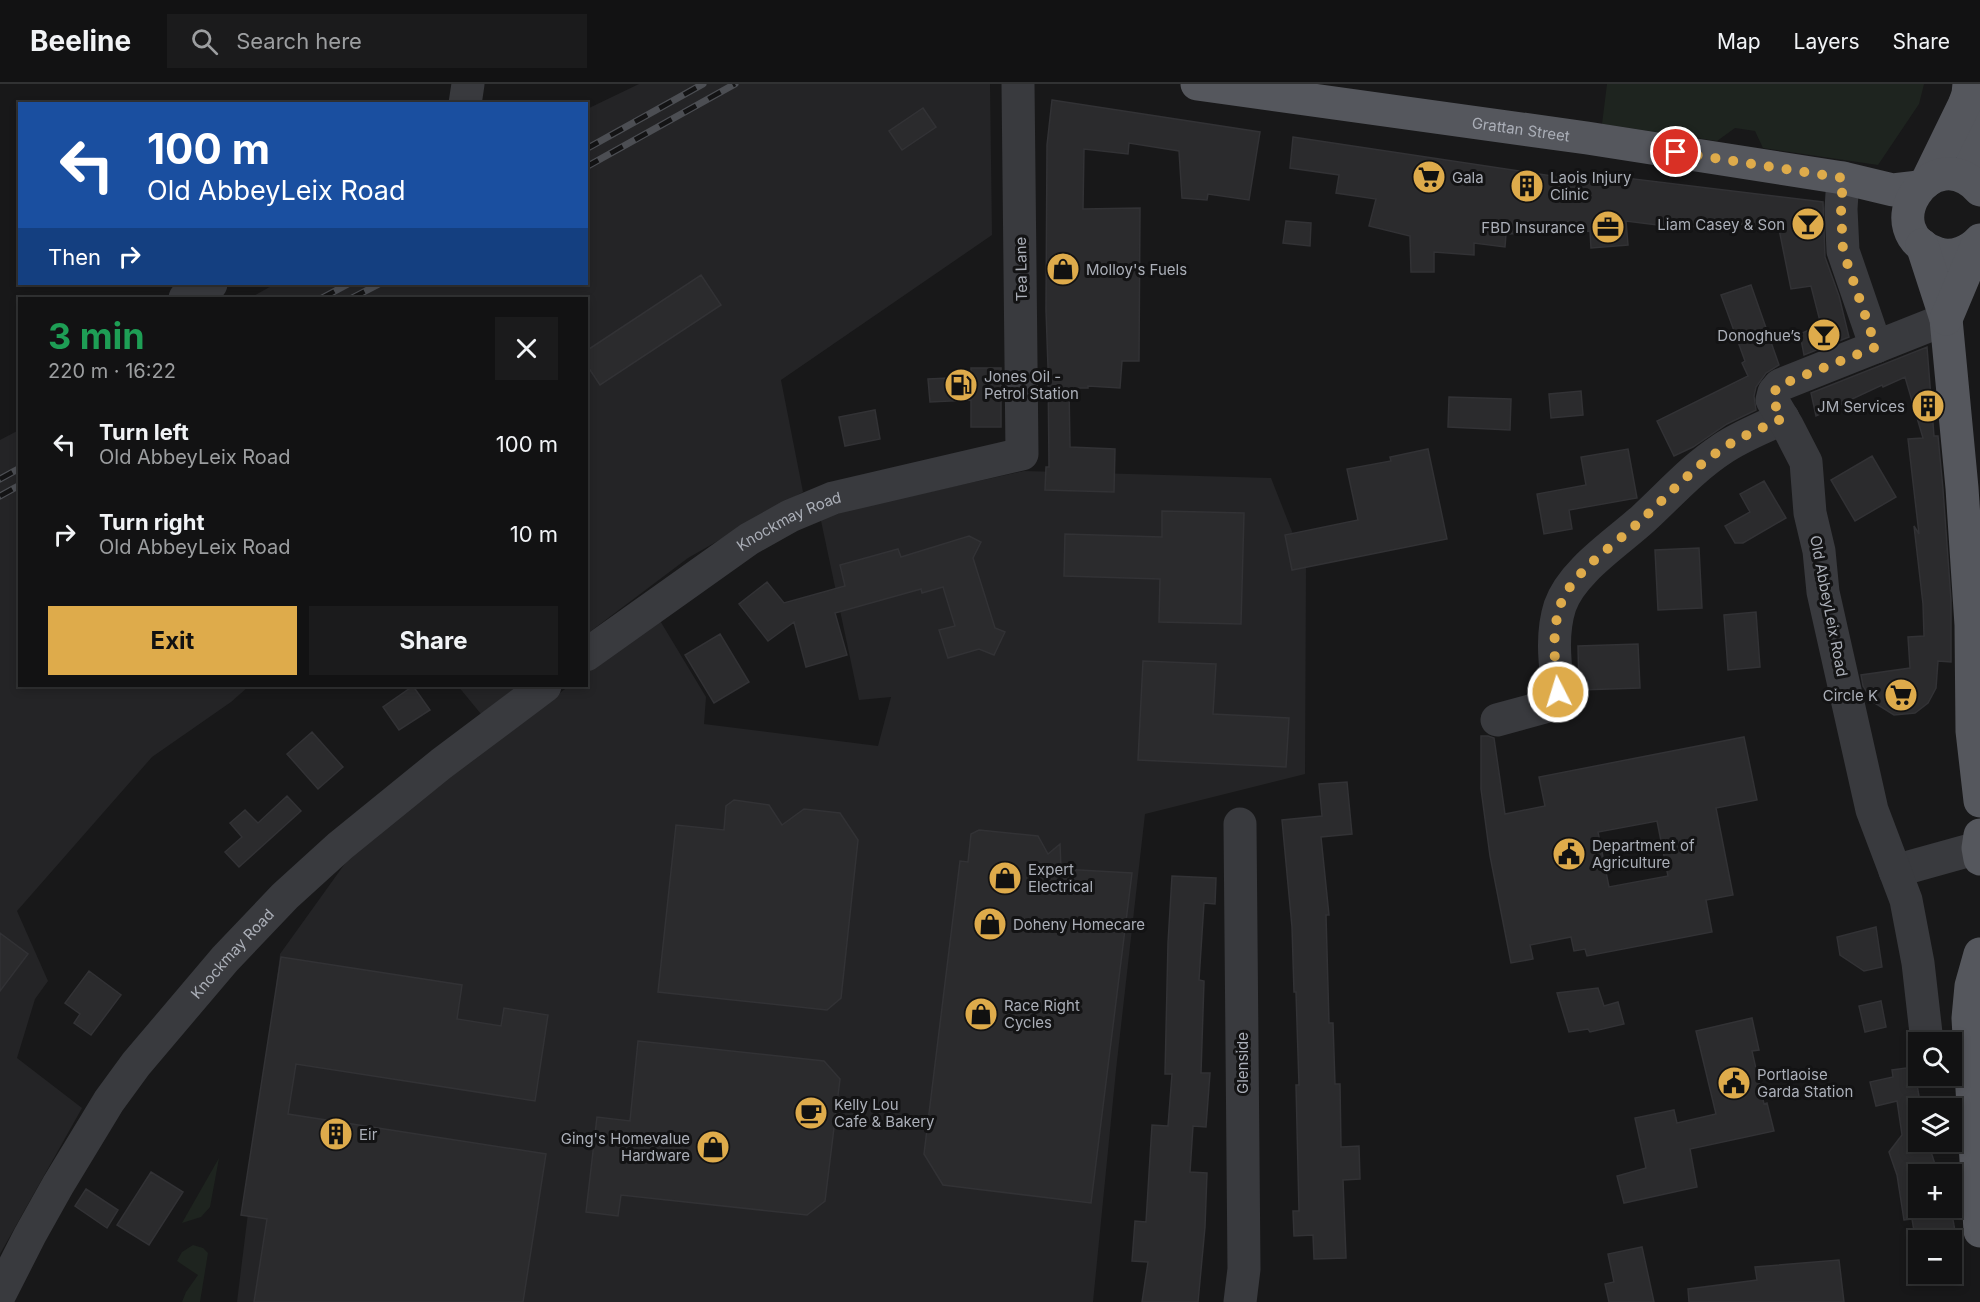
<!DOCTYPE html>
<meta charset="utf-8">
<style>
body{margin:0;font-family:Inter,sans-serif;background:#1b1b1c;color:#f1f3f6;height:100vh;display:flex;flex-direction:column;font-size:22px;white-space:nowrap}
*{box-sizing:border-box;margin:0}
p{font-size:20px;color:#9c9ea0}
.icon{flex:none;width:33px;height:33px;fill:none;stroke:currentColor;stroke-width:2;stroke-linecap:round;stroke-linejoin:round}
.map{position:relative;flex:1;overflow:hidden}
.drawer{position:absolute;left:18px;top:213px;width:570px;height:390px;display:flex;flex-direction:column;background:#121213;border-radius:0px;box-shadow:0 3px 9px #0003,0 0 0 2px #313233}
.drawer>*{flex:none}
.top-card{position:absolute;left:18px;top:18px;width:570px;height:183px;border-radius:0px;box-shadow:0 3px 9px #0003,0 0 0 2px #313233;background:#1a4fa0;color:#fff;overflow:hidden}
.controls{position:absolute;left:1908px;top:948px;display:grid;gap:12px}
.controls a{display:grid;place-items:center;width:54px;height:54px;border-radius:0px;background:#121213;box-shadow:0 3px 9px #0003,0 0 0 2px #313233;font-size:30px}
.pin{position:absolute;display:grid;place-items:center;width:51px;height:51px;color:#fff;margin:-26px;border:3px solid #fff;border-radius:50%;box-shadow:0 2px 6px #0007}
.me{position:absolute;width:66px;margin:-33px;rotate:355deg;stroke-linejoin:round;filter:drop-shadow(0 0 4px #0008)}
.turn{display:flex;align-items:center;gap:21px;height:126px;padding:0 30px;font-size:27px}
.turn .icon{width:78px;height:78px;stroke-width:2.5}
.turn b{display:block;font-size:42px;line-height:51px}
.then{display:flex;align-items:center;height:57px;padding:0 30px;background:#0003;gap:12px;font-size:22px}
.round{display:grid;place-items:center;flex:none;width:63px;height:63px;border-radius:0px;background:#1b1b1c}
.head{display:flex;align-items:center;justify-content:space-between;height:102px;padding:0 30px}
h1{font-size:36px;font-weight:700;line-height:45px;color:#1e9e55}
.button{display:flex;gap:12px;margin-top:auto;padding:12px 30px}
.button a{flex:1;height:69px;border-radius:0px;background:#deab4b;color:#111;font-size:24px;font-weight:700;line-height:69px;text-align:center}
.button a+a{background:#1b1b1c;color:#f1f3f6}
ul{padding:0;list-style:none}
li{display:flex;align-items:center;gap:18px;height:90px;padding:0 30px}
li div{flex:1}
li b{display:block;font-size:22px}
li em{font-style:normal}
header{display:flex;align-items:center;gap:36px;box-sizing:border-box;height:84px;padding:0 30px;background:#121213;border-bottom:2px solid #313233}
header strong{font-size:28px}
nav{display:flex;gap:33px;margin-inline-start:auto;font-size:21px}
.search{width:420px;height:54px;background:#1b1b1c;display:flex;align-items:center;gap:15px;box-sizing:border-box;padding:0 21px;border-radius:0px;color:#9c9ea0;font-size:22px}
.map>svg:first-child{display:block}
.built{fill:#242426}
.green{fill:#1e241f}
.building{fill:#2b2b2d;stroke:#323235;stroke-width:1.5;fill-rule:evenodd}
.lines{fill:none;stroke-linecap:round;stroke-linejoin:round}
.minor{stroke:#393a3e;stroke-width:33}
.major{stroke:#55575d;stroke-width:33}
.rail-casing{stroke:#4c4e53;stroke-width:7}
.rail{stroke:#131314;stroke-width:4.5;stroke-dasharray:14;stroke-linecap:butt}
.route{stroke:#deab4b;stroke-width:10;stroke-dasharray:0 18}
.labels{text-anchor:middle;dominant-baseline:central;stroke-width:6;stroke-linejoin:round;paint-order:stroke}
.street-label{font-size:15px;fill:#abafb8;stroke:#131314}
.poi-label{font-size:15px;fill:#abafb8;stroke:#131314;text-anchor:start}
</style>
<header>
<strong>Beeline</strong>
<div class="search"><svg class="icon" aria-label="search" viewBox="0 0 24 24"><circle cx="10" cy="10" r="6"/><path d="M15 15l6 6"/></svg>Search here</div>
<nav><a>Map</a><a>Layers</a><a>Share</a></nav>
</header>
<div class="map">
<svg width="1980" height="1218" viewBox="0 0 1980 1218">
<rect width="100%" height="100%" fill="#181819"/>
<path class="built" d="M639,0H990L992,151L781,296L803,408L688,474L587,550L586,214H250L275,200H586L587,25Z
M19,346L20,602H249L231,618L152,673L17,827L48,897L35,915L17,974L82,1024L0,1170V356Z
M1024,387L1271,394L1306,483L1305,690L1145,730L1116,986L1093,1218H237L280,870L359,760L569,602H586L587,589L659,535L706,613L704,640L878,662L891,613L859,616L820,432Z
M458,602H518L481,630Z"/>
<path class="green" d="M1607,0H1924L1919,20L1878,81L1763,64L1755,47L1735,44L1717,57L1602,40Z
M219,1074L210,1123L201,1133L182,1139Z
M193,1161L203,1164L208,1169L200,1218H182L186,1208L198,1191L177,1177L182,1168Z"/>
<path class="building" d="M1052,16L1260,48L1249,116L1208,110L1207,116L1182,114L1179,67L1129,59L1128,70L1084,65L1083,125L1140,124L1139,277H1122L1120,304L1088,302V304H1069L1070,363L1115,365L1114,408L1045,406L1046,383H1049L1048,283L1046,226L1047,61Z
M923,24L936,43L902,66L889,47Z
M1293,53L1592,98L1593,90L1823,118L1825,173L1839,212L1849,253L1804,271L1800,250L1821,241L1811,202L1791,205L1779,145L1730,139L1729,147L1689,142V145L1626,137L1628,161L1591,164L1590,147L1506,150L1505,163L1474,159V171L1434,168V188H1411L1410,152L1369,142L1376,115L1336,109L1339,91L1290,84Z
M1286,137L1311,139L1310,162L1283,159Z
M701,191L721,221L600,301L586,280V267Z
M1751,201L1779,281L1766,289L1756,303L1754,312L1756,326L1727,340L1693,363L1674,372L1657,337L1748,292L1742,279L1745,277L1721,211Z
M1927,263L1934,352H1938L1943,405L1951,516V578L1938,577L1936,604L1928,619L1915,629L1894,631L1873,618L1863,602L1861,591L1910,584L1908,553L1924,552L1923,520L1914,442L1919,450L1908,355L1923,354L1905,293L1883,303L1882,301L1816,332L1811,309Z
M971,284H1001V343H971V316L930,318L928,295L971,293Z
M1581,307L1583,331L1551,334L1549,310Z
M1449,313L1511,315L1510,346L1448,343Z
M875,326L880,355L845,362L839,333Z
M1428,365L1447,455L1292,486L1285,451L1358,436L1347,385L1391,377L1390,373Z
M1628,365L1637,414L1569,426L1572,445L1544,450L1537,410L1586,401L1581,373Z
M1872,372L1896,413L1855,437L1831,396Z
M1764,397L1786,434L1743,459H1735L1725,442L1750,428L1740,410Z
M1162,427L1244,429L1241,540L1159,538L1160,495L1064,492L1065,450L1162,453Z
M969,452L981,458L973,474L995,544L1005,548L994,571L979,565L948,574L939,546L955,542L943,503L922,509L921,505L835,529L847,571L806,583L794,538L768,557L739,520L767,498L784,519L845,502L840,481L898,465L901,473Z
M1699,464L1702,524L1658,526L1655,466Z
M1756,528L1760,583L1728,586L1724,531Z
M720,550L749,598L714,619L685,571Z
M1638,560L1640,604L1579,606L1578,562Z
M1143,577L1216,580L1213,630L1289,634L1286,683L1138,676Z
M413,602L430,626L399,646L383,623Z
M312,648L343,683L318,705L287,670Z
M1481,652H1488L1494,654L1505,730L1545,722L1539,693L1744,653L1757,716L1716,724L1733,811L1706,816L1712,848L1587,872L1585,865L1574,867L1571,853L1530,861L1533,875L1511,879L1490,772L1481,705ZM1657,737L1668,792L1609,803L1598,748Z
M1347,698L1352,750L1321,753L1329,831H1326L1329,939H1333L1335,1000H1340L1341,1063L1359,1062L1360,1095L1343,1096L1346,1174L1314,1175L1313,1151L1294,1152L1293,1127H1299L1296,1001H1299L1296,908H1294L1292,843L1282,736L1322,732L1319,700Z
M287,712L301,727L239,783L225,768L242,753L230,739L245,726L258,739Z
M734,716L769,721L782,741L804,725L840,729L858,756L841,914L827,926L658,908L676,741L724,746L726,722Z
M979,746L1038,752L1048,770L1060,760L1061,785L1132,789L1091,1119L943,1101L924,1070L960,777L968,778L971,750Z
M1172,792L1216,794L1215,820L1204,819L1199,896L1204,897L1201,989H1210L1206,1043L1193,1042L1190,1088L1207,1089L1205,1143L1198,1218H1142L1148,1178L1132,1177L1135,1137L1146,1138L1152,1041L1168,1042L1172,990H1165L1168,859Z
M1876,843L1882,883L1864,887L1840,871L1837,853Z
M0,849L28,870L0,907Z
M281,873L462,901L457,935L501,942L504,924L548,931L535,1017L296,980L288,1030L546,1070L523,1218H254L267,1135L241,1131Z
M89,887L121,911L91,951L74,939L80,930L65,919Z
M1598,904L1604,922L1618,918L1624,940L1590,948L1588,945L1569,948L1557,909Z
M1881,917L1886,943L1865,948L1859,922Z
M1752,934L1759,966L1752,967L1764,1020L1767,1019L1774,1047L1690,1065L1697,1103L1624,1119L1617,1092L1646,1084L1635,1034L1674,1026L1677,1039L1716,1030L1696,947Z
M638,957L824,977L840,995L825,1117L807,1131L621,1111L618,1132L586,1128L597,1033L630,1037Z
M1914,983L1921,1024H1918V1058H1928L1938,1090H1918V1124H1951L1956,1153L1918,1156V1159H1916L1912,1135L1904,1136L1897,1091L1889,1068L1902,1051L1897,1017L1876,1022L1870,998L1893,993L1892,986Z
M151,1088L183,1108L149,1161L117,1141Z
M86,1105L118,1126L107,1144L75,1122Z
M1642,1163L1654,1218H1609L1605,1200L1614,1198L1608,1170Z
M1839,1176L1844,1218H1689L1688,1205L1757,1196L1755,1183Z"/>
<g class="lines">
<g class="minor">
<path d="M465,20L468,0"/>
<path d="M1843,94L1841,125L1843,167L1876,263"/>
<path d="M185,214L211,200"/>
<path id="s1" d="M586,571L749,455L790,432L833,414L1022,370L1018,0"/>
<path d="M1497,636L1548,622L1558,608C1555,579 1551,550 1560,522C1572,487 1618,458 1644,434C1670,410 1693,384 1722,365C1741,352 1763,344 1783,334"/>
<path d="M1895,787L1978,764"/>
<path d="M1927,958L1918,879L1906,816L1872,726L1823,508L1819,467L1810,429L1806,378L1788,343L1772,316L1774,308L1780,301L1946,235"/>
<path id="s2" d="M0,1210L30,1151L58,1101L109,1017L136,980L225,875L285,812L340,762L441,680L545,602"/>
<path d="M1240,1218L1244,1185L1240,740"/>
</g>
<g class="major">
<path id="s3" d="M1197,0L1587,54L1843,94L1893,106L1919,103"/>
<path d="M1965,19L1977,102"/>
<path d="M1927,97L1965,19L1968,10L1969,0"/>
<path d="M1980,106C1932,52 1869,149 1939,170C1954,174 1970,167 1980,156"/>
<path d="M1922,161L1946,235L1962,404L1971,541L1972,647L1980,717"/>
<path d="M1946,235L1978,159"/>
<path d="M1980,751L1978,764L1980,775"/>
<path d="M1980,870L1971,902L1968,934L1980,1147"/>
</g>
<g class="rail-casing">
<path id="rail" d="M586,65L703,0
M586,83L735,0
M322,214L348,200
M352,214L379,200
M0,395L20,384
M0,412L20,401"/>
</g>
<use href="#rail" class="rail"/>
</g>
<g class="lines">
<path class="route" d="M1558,608C1555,580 1551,550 1560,522C1571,489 1612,463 1637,440C1665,415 1690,386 1722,365C1741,352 1763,344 1783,334L1772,316L1774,308L1780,301L1876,263L1843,167L1841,125L1843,94L1676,68"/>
</g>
<defs>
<g id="supermarket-disc" transform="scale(1.725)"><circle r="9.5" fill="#deab4b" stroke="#131314"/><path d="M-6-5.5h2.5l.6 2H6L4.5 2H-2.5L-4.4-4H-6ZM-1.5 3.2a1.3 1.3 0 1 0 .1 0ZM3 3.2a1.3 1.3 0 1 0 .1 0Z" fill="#111"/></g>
<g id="building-disc" transform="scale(1.725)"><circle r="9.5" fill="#deab4b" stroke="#131314"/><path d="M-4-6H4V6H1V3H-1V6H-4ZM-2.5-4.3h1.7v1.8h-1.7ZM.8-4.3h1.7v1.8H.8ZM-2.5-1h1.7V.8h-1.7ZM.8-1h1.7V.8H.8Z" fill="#111"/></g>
<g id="bar-disc" transform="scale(1.725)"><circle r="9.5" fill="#deab4b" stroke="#131314"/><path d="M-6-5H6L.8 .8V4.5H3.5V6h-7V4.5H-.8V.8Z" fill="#111"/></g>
<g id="office-disc" transform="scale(1.725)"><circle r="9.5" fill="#deab4b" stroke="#131314"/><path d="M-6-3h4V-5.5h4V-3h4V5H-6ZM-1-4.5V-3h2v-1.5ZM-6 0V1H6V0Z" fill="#111"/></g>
<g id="shop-disc" transform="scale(1.725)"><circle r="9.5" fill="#deab4b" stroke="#131314"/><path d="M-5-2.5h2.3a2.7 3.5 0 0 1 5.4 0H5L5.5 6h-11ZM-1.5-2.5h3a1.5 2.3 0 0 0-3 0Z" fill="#111"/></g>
<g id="fuel-disc" transform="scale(1.725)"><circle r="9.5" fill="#deab4b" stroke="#131314"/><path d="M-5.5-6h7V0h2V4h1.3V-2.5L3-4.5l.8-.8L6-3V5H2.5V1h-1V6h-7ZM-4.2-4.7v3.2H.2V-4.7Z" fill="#111"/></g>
<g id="civic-disc" transform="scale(1.725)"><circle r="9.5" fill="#deab4b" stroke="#131314"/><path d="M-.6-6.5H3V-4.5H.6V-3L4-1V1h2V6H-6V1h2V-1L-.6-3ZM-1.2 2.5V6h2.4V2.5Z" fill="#111"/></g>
<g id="cafe-disc" transform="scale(1.725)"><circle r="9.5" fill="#deab4b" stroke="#131314"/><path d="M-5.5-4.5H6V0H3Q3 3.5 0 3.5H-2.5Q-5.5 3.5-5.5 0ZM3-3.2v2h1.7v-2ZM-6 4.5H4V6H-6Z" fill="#111"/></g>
</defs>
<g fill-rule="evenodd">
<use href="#supermarket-disc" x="1429" y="93"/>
<use href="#building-disc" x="1527" y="102"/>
<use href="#bar-disc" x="1808" y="140"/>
<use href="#office-disc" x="1608" y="143"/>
<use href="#shop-disc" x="1063" y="185"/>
<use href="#bar-disc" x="1824" y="251"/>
<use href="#fuel-disc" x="961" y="301"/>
<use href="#building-disc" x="1928" y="322"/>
<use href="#supermarket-disc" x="1901" y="611"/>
<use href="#civic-disc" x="1569" y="770"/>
<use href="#shop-disc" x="1005" y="794"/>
<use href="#shop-disc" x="990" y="840"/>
<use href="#shop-disc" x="981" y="930"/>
<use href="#civic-disc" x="1734" y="999"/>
<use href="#cafe-disc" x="811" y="1029"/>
<use href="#building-disc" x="336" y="1050"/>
<use href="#shop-disc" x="713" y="1063"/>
</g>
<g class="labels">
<g class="street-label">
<text stroke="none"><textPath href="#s3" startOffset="327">Grattan Street</textPath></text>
<text transform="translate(1021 185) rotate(-91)">Tea Lane</text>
<text stroke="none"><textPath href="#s1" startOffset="244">Knockmay Road</textPath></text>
<text transform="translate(1829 522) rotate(79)">Old AbbeyLeix Road</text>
<text stroke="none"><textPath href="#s2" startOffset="414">Knockmay Road</textPath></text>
<text transform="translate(1242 979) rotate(-90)">Glenside</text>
</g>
<g class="poi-label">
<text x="1452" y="93">Gala</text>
<text x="1550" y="93">Laois Injury<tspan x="1550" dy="17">Clinic</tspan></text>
<text x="1785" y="140" text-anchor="end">Liam Casey &amp; Son</text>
<text x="1585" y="143" text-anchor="end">FBD Insurance</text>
<text x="1086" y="185">Molloy's Fuels</text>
<text x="1801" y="251" text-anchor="end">Donoghue’s</text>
<text x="984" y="292">Jones Oil -<tspan x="984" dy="17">Petrol Station</tspan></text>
<text x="1905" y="322" text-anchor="end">JM Services</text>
<text x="1878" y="611" text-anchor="end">Circle K</text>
<text x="1592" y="761">Department of<tspan x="1592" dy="17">Agriculture</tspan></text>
<text x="1028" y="785">Expert<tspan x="1028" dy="17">Electrical</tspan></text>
<text x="1013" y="840">Doheny Homecare</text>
<text x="1004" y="921">Race Right<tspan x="1004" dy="17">Cycles</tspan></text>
<text x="1757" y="990">Portlaoise<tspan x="1757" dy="17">Garda Station</tspan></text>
<text x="834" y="1020">Kelly Lou<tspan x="834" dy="17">Cafe &amp; Bakery</tspan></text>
<text x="359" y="1050">Eir</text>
<text x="690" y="1054" text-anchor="end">Ging's Homevalue<tspan x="690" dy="17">Hardware</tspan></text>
</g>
</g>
</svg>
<div class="controls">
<a><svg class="icon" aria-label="search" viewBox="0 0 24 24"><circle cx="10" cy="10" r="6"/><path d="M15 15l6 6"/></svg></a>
<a><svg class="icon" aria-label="layers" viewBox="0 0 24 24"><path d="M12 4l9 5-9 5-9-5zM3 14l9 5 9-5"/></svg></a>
<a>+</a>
<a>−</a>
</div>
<div class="pin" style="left:1676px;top:68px;background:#d93025"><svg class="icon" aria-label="arrive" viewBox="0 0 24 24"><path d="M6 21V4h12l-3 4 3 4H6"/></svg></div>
<svg class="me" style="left:1558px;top:608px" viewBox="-20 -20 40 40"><circle r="17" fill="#deab4b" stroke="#fff" stroke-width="3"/><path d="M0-11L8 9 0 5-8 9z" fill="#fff"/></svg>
<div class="top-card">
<div class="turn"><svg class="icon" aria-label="left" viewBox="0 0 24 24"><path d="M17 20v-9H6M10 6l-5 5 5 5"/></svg><div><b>100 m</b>Old AbbeyLeix Road</div></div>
<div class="then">Then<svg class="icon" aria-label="right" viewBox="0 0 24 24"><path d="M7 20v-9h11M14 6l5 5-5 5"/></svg></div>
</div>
<section class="drawer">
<div class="head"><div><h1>3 min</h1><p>220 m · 16:22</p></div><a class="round"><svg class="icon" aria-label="close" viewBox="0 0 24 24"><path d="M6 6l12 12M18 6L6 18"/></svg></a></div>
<ul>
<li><svg class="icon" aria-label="left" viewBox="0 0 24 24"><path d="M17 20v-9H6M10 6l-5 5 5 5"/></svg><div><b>Turn left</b><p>Old AbbeyLeix Road</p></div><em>100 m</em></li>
<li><svg class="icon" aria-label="right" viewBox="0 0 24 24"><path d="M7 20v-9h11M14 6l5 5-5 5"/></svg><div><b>Turn right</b><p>Old AbbeyLeix Road</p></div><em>10 m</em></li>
</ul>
<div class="button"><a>Exit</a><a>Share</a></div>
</section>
</div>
